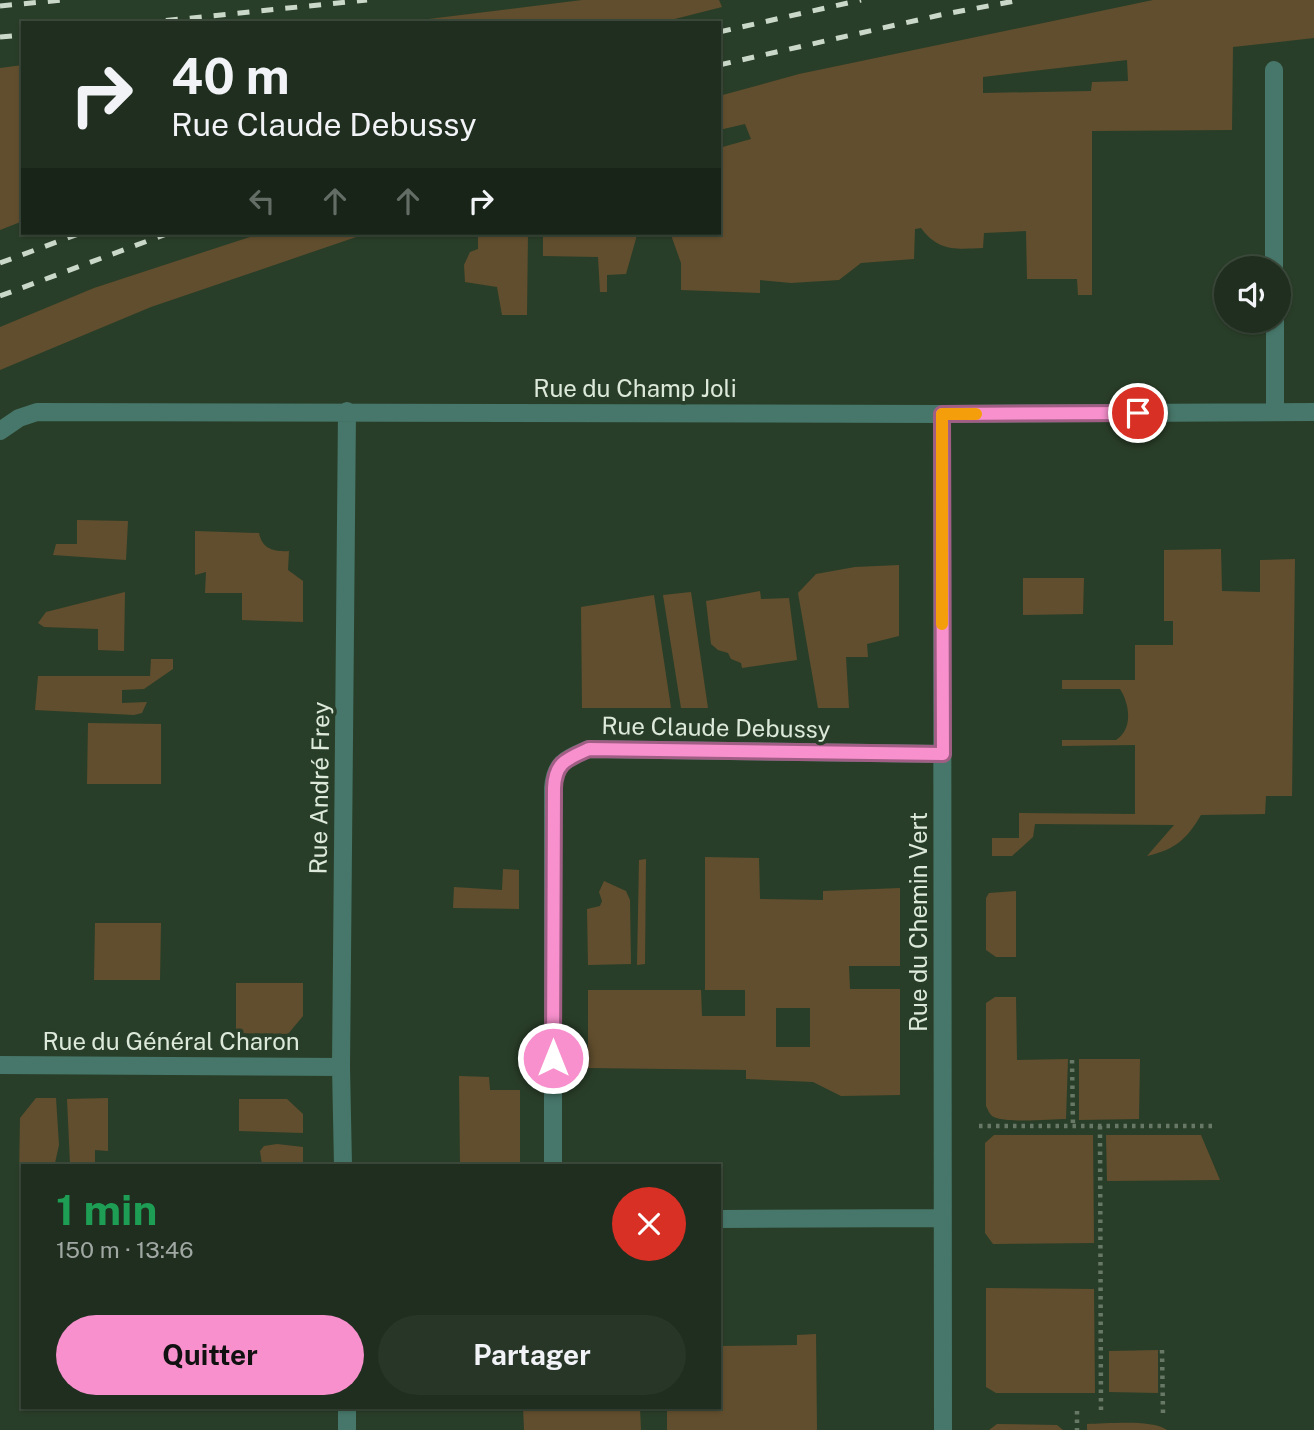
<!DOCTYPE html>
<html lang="fr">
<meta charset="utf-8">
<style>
body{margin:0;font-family:"Public Sans",sans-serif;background:#273627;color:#f1f3f6;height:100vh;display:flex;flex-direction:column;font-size:26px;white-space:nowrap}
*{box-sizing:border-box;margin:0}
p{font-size:23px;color:#a1a8a4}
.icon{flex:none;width:38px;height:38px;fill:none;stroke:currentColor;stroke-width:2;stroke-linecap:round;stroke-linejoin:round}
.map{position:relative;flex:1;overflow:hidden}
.drawer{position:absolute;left:21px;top:1164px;width:700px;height:245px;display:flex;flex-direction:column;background:#1f2e1e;border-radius:0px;box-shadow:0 2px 5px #0004,0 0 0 2px #3c4a3c}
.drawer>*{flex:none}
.banner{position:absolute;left:21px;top:21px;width:700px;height:214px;border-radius:0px;box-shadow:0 2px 5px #0004,0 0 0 2px #3c4a3c;background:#1f2e1e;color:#f1f3f6;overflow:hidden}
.buttons{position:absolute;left:1214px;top:256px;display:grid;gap:14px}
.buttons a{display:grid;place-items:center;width:77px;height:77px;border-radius:50%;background:#1f2e1e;box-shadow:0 2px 5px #0004,0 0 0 2px #3c4a3c;font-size:35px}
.pin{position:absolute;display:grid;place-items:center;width:60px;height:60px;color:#fff;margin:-30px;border:4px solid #fff;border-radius:50%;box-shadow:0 2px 7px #0007}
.me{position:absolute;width:77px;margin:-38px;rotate:0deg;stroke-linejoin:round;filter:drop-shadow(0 0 5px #0008)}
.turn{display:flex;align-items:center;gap:24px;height:147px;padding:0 35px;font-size:32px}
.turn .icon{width:91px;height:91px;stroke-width:2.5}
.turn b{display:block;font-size:49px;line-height:60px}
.lanes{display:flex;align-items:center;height:66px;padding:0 35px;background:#0003;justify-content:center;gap:35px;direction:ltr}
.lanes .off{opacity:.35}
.round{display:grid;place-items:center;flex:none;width:74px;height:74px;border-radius:37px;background:#273627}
.head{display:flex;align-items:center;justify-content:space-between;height:119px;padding:0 35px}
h1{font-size:42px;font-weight:700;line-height:52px;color:#1e9e55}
.primary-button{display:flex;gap:14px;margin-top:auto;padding:14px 35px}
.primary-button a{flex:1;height:80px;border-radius:42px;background:#f790cd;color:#111;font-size:28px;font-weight:700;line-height:80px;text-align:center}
.primary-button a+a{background:#273627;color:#f1f3f6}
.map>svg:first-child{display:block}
.green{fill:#614e2e;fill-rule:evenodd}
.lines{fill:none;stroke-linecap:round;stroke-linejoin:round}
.path{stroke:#677966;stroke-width:4.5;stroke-dasharray:3.5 5;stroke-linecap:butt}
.street{stroke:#47776a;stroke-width:18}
.rail{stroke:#cad8c9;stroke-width:5;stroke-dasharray:12 12;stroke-linecap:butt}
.route-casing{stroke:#a15e85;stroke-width:18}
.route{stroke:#f790cd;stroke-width:12}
.slow{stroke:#f59e0b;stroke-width:12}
.labels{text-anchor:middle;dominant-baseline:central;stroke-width:7;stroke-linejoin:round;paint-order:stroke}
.street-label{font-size:24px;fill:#dce9db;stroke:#293e28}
</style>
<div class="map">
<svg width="1314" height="1430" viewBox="0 0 1314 1430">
<rect width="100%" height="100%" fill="#293e28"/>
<path class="green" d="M582,0H719L722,7L659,23H396Z
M1153,0H1314V38L1233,47L1232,130L1092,131V295H1078L1077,279H1027L1026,231L984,233L983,248C956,249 939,252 921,228L915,229L914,259L861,263L839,280L791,283L760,280V293L681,290V263L671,235H637L626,274L607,275V292H600L598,257L543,256V233H719V148L751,139L745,124L719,130V96L799,74ZM1127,60L1128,81L1092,82L1091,91L983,93V77Z
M23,65V221L0,230V68Z
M262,233H368L151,307L0,370V327L94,288Z
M478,233H528L527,315H502L497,287L465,282L464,265L470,252L478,249Z
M77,520L128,521L126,560L53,555L56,544H77Z
M195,531L259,533C262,549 274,552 289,551L288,570L303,581V622L242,620V593H205L206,572L195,575Z
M1221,549L1222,591L1260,592V560L1295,559L1292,796H1266L1265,814L1201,815C1186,840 1176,849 1147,856L1174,825L1035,824L1033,837L1012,856H992V838H1019V813L1135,814V745L1062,746V740H1116C1133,730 1130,704 1120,689H1062V680H1135V645H1173V621H1164V550Z
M899,565V636L867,644L868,657H846L849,708H818L798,593L816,574L855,567Z
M1023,578H1084L1083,614L1023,615Z
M760,591L761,599L789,598L797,660L742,668L741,663L731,659L728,653L718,650L711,644L706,601Z
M125,592L124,651L98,650V629L44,627L38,623L46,612Z
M691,592L708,708H681L663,595Z
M654,595L671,708H582L581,607Z
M151,659H173V669L144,689L122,690V703L147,702L142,713L134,715L35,710L38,676H150Z
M88,723L161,724V784H87Z
M705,857L759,858L760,899L823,900V891L900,888V966H849L850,989H900V1095L841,1096L813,1082L746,1079V1070L588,1068V990H701L702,1016H745V990H705ZM776,1008H810V1047H776Z
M646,859L645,964L637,965L639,860Z
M503,869L519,870V909L453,908L454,887L502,890Z
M604,881L626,891L630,900L631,964L588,965L587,909L600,906L602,901L599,892Z
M1016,891V957H996L986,950V898L989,893Z
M95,923H161L160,980H94Z
M236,983H303V1016L288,1034L236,1033Z
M995,997H1016L1017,1060L1068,1059L1066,1119C1051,1119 1004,1124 992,1116C989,1113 988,1110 986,1106V1003Z
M1079,1059H1140L1139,1119L1079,1120Z
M459,1076L489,1077L490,1090H520V1165H460Z
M36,1098H56L59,1145L55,1163L23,1166V1177H19L20,1118Z
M108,1098V1151L95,1150V1165L70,1164L67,1099Z
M239,1099H287L303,1114V1133L239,1131Z
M994,1135H1093L1094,1243L993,1244L985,1233V1143Z
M1106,1135H1201L1220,1180L1107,1181Z
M277,1144L303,1147V1165H262L260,1151L264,1146Z
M986,1288L1094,1289L1095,1393H996L986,1387Z
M816,1334L817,1430H667V1407H719V1346L797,1345V1335Z
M1158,1350V1393L1109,1392V1351Z
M523,1407H649L640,1408L641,1430H524Z
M997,1424L1057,1425L1063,1430H989Z
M1087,1424C1107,1424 1151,1419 1167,1430H1087Z"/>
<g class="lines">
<path class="path" d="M1072,1060L1073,1127
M979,1126H1213
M1100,1126L1101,1412
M1162,1350L1163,1413
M1077,1411V1430"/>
<path class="street" d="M1274,70V268
M1275,320V412
M942,414L943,1430
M0,431L19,418L37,412L942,414L1314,412
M0,1065L341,1067
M343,1166L341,1067L347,411
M553,1166V788C555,762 566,759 589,749L943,754
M719,1219L942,1218
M347,1407V1430"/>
<path class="rail" d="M0,6L63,0
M142,23L367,0
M719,32L861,0
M0,37L23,35
M719,65L940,15L1020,0
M0,263L81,233
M0,296L169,233"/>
</g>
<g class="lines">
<g class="route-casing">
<path id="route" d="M553,1058L554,788C555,762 567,759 589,749L943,754L942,414L1138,413"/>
</g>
<use href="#route" class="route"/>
<path class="slow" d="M942,624V414H976"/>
</g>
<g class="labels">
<g class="street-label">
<text x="635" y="388">Rue du Champ Joli</text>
<text transform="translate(716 727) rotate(1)">Rue Claude Debussy</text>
<text transform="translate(319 788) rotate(-89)">Rue André Frey</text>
<text transform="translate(918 922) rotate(-90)">Rue du Chemin Vert</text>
<text x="171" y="1041">Rue du Général Charon</text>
</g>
</g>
</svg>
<div class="buttons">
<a><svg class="icon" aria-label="sound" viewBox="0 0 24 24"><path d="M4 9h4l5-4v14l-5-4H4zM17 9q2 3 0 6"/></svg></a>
</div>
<div class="pin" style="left:1138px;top:413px;background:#d93025"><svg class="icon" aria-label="arrive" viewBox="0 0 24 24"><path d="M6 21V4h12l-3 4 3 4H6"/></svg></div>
<svg class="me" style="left:553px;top:1058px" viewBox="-20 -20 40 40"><circle r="17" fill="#f790cd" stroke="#fff" stroke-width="3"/><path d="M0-11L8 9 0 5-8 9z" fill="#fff"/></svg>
<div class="banner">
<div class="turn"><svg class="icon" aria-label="right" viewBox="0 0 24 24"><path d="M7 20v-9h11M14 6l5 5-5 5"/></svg><div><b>40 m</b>Rue Claude Debussy</div></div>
<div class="lanes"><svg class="icon off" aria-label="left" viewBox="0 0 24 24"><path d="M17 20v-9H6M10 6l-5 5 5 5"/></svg><svg class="icon off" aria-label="ahead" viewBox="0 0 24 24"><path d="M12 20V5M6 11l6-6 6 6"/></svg><svg class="icon off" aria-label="ahead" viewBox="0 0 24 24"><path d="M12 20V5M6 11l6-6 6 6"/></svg><svg class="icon" aria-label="right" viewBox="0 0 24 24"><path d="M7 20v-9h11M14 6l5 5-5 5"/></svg></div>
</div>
<section class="drawer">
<div class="head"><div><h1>1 min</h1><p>150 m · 13:46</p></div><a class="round" style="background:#d93025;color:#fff"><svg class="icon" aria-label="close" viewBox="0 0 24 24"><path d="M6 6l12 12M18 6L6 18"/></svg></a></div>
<div class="primary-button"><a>Quitter</a><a>Partager</a></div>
</section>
</div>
